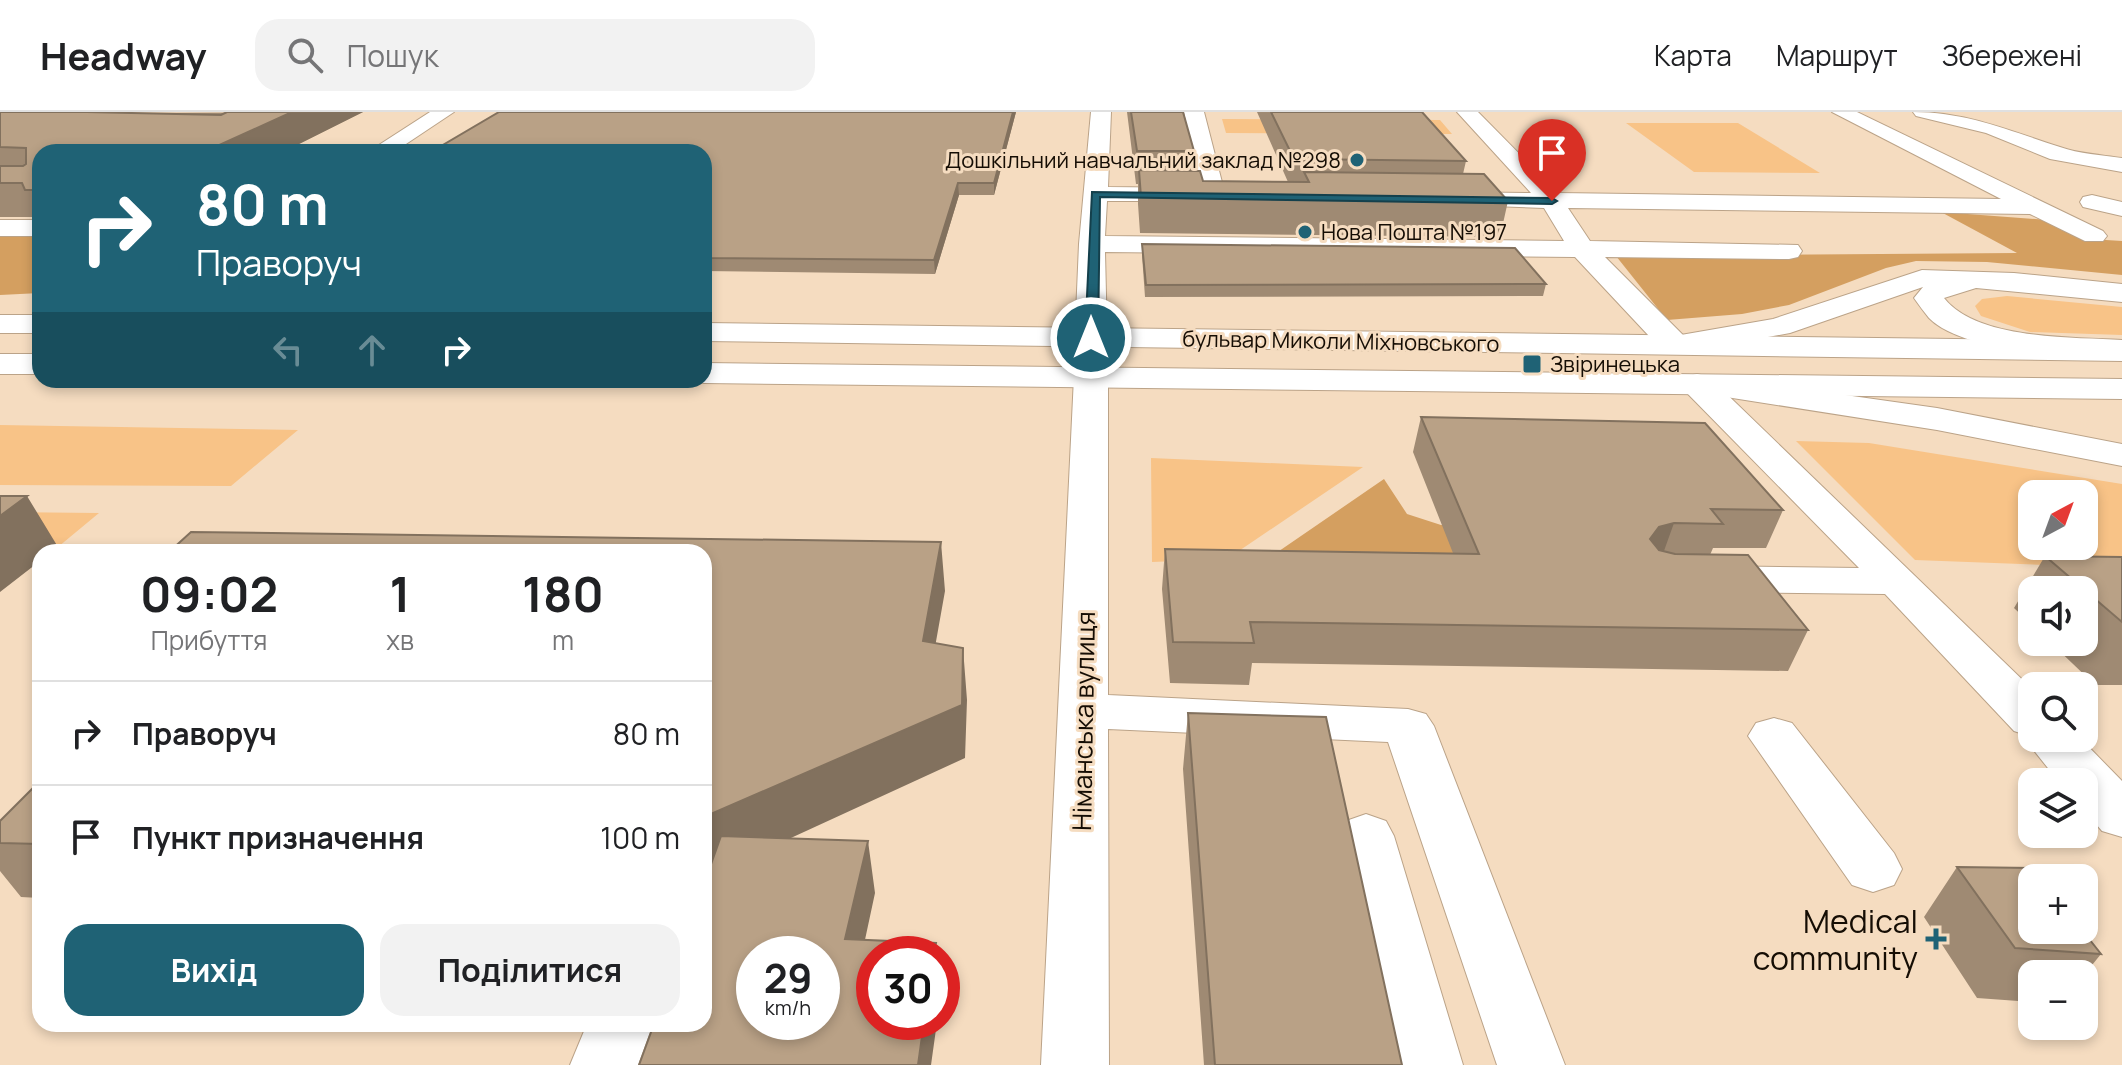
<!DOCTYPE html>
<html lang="uk">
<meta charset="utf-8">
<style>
body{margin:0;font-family:Manrope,sans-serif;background:#f2f2f2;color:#202124;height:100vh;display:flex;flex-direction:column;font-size:30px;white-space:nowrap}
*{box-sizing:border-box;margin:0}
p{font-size:26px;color:#757577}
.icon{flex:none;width:44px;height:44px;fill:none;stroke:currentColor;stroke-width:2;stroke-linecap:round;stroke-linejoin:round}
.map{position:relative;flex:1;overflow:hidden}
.details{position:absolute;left:32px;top:432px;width:680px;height:488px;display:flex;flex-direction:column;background:#fff;border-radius:24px;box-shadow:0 4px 12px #0003}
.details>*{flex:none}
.top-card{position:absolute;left:32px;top:32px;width:680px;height:244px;border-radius:24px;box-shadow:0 4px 12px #0003;background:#1f6275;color:#fff;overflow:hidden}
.needle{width:52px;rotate:41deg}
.controls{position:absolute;left:2018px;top:368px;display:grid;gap:16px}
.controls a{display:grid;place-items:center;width:80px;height:80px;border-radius:16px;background:#fff;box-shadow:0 4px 12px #0003;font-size:40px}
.speed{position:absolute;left:736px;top:824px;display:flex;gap:16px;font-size:40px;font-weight:700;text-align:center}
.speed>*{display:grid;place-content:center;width:104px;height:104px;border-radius:50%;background:#fff;box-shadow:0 4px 12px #0003;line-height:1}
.speed small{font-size:20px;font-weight:400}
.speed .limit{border:12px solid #d22;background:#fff;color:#111}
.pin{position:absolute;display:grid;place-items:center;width:68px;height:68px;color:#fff;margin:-82px -34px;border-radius:50% 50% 50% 0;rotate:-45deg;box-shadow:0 0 8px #0007}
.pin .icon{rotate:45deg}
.me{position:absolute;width:88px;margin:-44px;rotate:0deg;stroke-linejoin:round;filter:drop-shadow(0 0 6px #0008)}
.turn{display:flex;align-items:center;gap:28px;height:168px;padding:0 32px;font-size:36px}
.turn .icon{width:104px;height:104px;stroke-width:2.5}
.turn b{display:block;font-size:56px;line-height:68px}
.lanes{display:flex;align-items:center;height:76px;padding:0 32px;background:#0003;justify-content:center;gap:40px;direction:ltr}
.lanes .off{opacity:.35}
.eta{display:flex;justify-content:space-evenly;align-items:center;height:136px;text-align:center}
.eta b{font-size:48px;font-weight:700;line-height:56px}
.button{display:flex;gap:16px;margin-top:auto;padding:16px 32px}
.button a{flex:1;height:92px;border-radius:24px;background:#1f6275;color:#fff;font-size:32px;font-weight:700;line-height:92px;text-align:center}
.button a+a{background:#f2f2f2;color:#202124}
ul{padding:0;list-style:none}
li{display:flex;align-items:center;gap:24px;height:104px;padding:0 32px;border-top:2px solid #e0e0e0}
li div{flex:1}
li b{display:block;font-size:30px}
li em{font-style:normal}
header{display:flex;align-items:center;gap:48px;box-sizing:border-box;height:112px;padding:0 40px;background:#fff;border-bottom:2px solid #e0e0e0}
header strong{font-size:38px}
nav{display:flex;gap:44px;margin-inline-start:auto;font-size:28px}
.search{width:560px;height:72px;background:#f2f2f2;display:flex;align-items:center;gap:20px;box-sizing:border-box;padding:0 28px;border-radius:24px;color:#757577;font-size:30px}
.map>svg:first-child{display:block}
.green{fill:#f8c387;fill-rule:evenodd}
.forest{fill:#d49f60}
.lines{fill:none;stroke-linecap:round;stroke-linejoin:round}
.minor-casing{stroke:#bba388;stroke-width:2}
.major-casing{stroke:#bba388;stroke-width:2}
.highway-casing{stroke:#bba388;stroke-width:2}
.minor{fill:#fff;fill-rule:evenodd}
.major{fill:#fff;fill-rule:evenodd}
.highway{fill:#fff;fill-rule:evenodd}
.wall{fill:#9f8a73}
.shaded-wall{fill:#82715e}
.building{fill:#b9a186;stroke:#82715e;stroke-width:2;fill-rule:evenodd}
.route{fill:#1f6275;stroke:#14404c;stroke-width:2}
.poi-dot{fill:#1f6275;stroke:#f5dcc0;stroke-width:3}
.labels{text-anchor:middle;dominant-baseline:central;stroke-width:6;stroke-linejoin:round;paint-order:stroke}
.far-poi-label{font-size:22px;fill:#150d04;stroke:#f5dcc0;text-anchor:start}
.far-street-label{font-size:22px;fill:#150d04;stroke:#f5dcc0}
.street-label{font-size:26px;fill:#150d04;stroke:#f5dcc0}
.near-poi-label{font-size:32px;fill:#150d04;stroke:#f5dcc0;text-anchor:end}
</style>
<header>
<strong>Headway</strong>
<div class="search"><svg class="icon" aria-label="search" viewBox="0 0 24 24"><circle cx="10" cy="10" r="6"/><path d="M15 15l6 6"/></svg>Пошук</div>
<nav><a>Карта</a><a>Маршрут</a><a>Збережені</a></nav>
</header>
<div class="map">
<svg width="2122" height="953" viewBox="0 0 2122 953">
<rect width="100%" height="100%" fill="#f5dcc0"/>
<path class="green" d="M1222,7L1440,8L1452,22L1226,21Z
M1626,11H1738L1820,61L1694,60Z
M2007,184L2122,195V223L2030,220L1981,204L1975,194L1982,187Z
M0,313L298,318L231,374L0,373Z
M1796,329L1869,331L2122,372V456L1915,448ZM2032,382H2084V434H2032Z
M1151,346L1363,355L1227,447L1152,450Z
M0,400L99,401L58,435L0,434Z"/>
<path class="forest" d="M1941,100L2048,108L2090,127L2122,129V163L1987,150L1916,149L1886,156L1789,193L1742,202L1667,208L1616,144L2017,141Z
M0,119L40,120V181L0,183Z
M1384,367L1407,402L1441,413L1597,417L1642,464L1269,446Z"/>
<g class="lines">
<g class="minor-casing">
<path id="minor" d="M430,0H454L394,40H368Z
M1091,0H1111L1108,75L1200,76L1184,0H1204L1225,82L1221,87L1213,89H1107L1105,124L1564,129L1544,96L1438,92L1434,87L1438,82L1446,80L1531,81L1457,0H1478L1558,81L2001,87L1832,0H1857L2103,119L2107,124L2103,129H2085L2030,102L1568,96L1590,129L1798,133L1802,139L1798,145L1789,147L1605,145L1686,226L1691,233L1686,240L1675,242L1664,240L1575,145L1105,140L1107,226L1102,233L1091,235L1080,233L1075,226L1079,132Z
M1913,0C1967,0 2010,19 2060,35C2079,42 2102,43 2122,46V60L2050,47L1986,21L1916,4Z
M2092,83L2122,90V104L2083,95L2080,90L2083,85Z
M0,108H40V124H0Z
M1091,255L1103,258L1108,265V583L1408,597L1426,602L1434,614L1565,953H1497L1388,630L1108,617L1109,953H1041L1074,265L1079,258Z
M1697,262L1709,265L2032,577V626H2080L2122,669V725L2102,719L2084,698V670H2059L2024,626L2026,623L2014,619L1885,482L1708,480L1693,476L1686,467L1693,458L1708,454L1859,456L1685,279L1680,272L1685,265Z
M1774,606L1792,611L1894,741L1902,757L1894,773L1873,780L1852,773L1748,624L1756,611Z
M1366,702L1386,709L1394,724L1463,953H1395L1338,724L1346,709Z
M587,912H653L638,953H570Z"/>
</g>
<g class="major-casing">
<path id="major" d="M1922,158L2014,161L2122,172V190L1976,176L1944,186C1977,228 2073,225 2122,228V248C2075,244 1963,241 1929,206C1924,200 1919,193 1914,186L1923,175L1790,221L1675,242L1664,240L1659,233L1664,226L1675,224L1773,207Z
M1719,265L1937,296L2122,332V354L1937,318L1707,282L1702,275L1707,268Z"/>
</g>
<g class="highway-casing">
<path id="highway" d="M0,203H40V221H0Z
M704,211L2122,229V249L704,229Z
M0,242H40V262H0Z
M704,251L2122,267V287L704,271L692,268H704Z"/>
</g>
<use href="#minor" class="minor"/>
<use href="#major" class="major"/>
<use href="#highway" class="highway"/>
</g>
<path class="wall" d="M0,0L129,1L363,0L283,40H40V107L39,105H0Z
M1016,0L994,83H959L935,162L704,159V40Z
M1127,0H1183L1194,39L1193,59L1203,69L1288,70L1257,0H1422L1466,49L1463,62L1508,89L1500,125L1140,121L1138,92V72H1136Z
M1142,132L1546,172L1543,184L1145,185L1142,143Z
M1421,305L1783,398L1766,436H1713L1710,443L1808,518L1788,559L1252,551L1249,573L1170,571L1162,477L1165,437L1453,441L1413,340Z
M2045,444L2122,445V573H2095L2050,530H2084V478H2032V513L2014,496Z
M1188,601L1402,953H1204L1183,657Z
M40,669V786L21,785L0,759V709Z
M1957,755L2101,842L2084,863L2032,862V890L1977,886L1924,805Z"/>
<path class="shaded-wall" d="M292,0H363L283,40H204Z
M1013,0H1016L994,83V71Z
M958,71L959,83L935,162L934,148Z
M27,384L58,435L51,440H40V449L0,480V404Z
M1674,411L1660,450L1650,427L1659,415Z
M941,430L945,479L927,580L923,529Z
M963,536L967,588L965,646L710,763L704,765V705Z
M868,729L875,781L854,879L845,827Z
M924,910H937L931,953H918Z"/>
<path class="building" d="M0,0H87L221,3L227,0H292L204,40H40V78H25L22,71H0V54H23L26,52V36L0,35Z
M499,0H1013L994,71H958L934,148L704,146V40H431Z
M1131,0H1183L1194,39H1137Z
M1271,0H1422L1466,49L1294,47Z
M1139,58L1200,59L1203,69L1309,70L1304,60L1484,62L1508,89L1141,85Z
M1142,132L1515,136L1546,172L1146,173Z
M1421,305L1705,311L1783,398L1711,397L1723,412L1674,411L1659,415L1650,427L1659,438L1675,442L1748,443L1808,518L1250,510L1254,531L1173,530L1165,437L1479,442Z
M0,384H27L0,404Z
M191,420L941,430L923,529L963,536L962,593L704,705V440H169Z
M2045,444L2122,445V510Z
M1188,601L1326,605L1402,953H1215Z
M40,669V732L0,731V709Z
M721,724L868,729L845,827L936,831L934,842H874V910H924L918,953H639L654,912H704V772ZM754,842H822V910H754Z
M1957,755L2033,756L2040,766H2032V818H2082L2101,842L2015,836Z"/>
<path class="route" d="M1092,80L1552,86L1557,89L1552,92L1100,85L1098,226L1091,230L1085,226Z"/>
<g class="poi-dot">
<circle cx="1357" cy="48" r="8"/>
<circle cx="1305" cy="120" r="8"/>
<rect x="1522" y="242" width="20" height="20" rx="4"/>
<path d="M1932 815h8v8h8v8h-8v8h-8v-8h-8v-8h8z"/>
</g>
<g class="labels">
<g class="far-poi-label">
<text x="1341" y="48" text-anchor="end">Дошкільний навчальний заклад №298</text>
<text x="1321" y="120">Нова Пошта №197</text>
<text x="1550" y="252">Звіринецька</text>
</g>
<g class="far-street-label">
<text transform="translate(1341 229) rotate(1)">бульвар Миколи Міхновського</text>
</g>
<g class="street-label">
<text transform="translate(1083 609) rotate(-89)">Німанська вулиця</text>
</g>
<g class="near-poi-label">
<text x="1918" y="809">Medical<tspan x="1918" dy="37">community</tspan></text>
</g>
</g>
</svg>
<div class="controls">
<a><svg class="needle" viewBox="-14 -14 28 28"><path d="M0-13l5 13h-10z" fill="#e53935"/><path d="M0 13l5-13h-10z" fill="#757577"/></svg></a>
<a><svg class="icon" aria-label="sound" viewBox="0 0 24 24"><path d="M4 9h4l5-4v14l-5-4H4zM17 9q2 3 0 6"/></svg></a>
<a><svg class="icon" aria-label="search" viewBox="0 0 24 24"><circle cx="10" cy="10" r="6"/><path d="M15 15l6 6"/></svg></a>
<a><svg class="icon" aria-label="layers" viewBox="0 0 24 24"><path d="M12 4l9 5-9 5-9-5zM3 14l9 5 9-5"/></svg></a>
<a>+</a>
<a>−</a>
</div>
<div class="speed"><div>29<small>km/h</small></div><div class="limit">30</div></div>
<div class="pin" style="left:1552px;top:89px;background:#d93025"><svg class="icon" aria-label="arrive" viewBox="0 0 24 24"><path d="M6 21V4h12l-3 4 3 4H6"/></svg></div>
<svg class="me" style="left:1091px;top:226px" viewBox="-20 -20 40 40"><circle r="17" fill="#1f6275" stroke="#fff" stroke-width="3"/><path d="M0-11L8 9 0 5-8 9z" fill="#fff"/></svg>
<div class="top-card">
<div class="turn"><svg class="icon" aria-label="right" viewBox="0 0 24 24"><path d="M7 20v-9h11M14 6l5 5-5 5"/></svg><div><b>80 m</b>Праворуч</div></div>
<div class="lanes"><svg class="icon off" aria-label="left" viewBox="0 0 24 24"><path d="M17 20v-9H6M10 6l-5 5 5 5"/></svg><svg class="icon off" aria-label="ahead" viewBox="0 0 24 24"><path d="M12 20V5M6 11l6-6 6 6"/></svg><svg class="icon" aria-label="right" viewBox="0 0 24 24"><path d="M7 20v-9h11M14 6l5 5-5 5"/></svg></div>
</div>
<section class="details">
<div class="eta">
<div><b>09:02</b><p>Прибуття</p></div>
<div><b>1</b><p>хв</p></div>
<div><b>180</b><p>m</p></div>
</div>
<ul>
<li><svg class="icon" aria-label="right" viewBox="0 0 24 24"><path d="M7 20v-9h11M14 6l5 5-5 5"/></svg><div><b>Праворуч</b></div><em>80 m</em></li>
<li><svg class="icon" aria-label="arrive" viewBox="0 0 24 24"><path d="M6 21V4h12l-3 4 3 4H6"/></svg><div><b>Пункт призначення</b></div><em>100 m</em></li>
</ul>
<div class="button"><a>Вихід</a><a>Поділитися</a></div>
</section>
</div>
